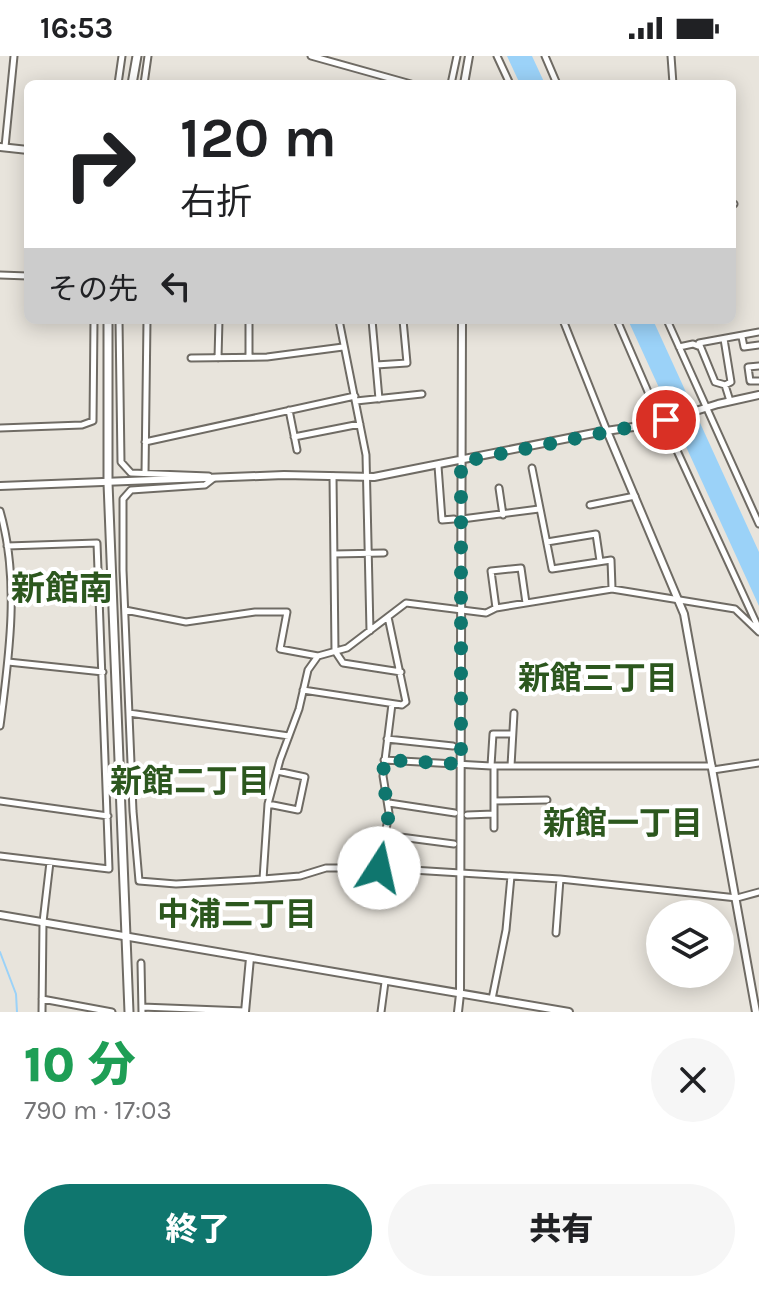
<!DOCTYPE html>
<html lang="ja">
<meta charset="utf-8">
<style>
body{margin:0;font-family:Karla,"Noto Sans JP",sans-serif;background:#f6f6f6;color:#202124;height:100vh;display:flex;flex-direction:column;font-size:30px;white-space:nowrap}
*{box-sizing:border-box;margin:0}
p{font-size:26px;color:#757577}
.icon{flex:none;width:44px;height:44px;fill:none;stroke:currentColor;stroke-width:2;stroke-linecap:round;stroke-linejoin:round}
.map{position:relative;height:956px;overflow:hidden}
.drawer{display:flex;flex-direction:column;background:#fff;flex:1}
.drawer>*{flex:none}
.hud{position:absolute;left:24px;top:24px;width:712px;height:244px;border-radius:12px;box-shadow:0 4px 20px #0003;background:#fff;color:#202124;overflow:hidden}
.tools{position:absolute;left:646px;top:844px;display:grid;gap:16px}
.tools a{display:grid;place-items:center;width:88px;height:88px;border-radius:50%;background:#fff;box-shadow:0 4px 20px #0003;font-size:40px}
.pin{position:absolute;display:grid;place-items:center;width:68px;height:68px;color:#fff;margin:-34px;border:4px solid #fff;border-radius:50%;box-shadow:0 2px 8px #0007}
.me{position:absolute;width:88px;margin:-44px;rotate:10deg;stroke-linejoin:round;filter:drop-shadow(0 0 6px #0008)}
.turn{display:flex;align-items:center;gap:28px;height:168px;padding:0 24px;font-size:36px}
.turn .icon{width:104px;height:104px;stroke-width:2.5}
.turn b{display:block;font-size:56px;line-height:68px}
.then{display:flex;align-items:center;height:76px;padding:0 24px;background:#0003;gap:16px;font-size:30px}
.round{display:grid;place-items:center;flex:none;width:84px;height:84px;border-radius:42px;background:#f6f6f6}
.overview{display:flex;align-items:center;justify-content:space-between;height:136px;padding:0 24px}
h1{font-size:48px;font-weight:800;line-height:60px;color:#1e9e55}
.cta{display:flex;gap:16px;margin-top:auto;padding:16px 24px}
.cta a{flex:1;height:92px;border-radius:48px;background:#0f766e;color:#fff;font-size:32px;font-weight:800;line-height:92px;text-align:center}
.cta a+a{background:#f6f6f6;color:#202124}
.status{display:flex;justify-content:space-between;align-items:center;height:56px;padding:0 40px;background:#fff;direction:ltr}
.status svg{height:22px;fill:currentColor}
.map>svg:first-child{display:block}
.water{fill:#9bd2f8}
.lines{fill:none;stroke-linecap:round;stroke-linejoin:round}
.stream{stroke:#9bd2f8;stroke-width:2}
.minor-casing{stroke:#6f6b64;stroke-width:9}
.tertiary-casing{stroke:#6f6b64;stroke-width:10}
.secondary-casing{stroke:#6f6b64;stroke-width:11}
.minor{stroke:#fff;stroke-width:5}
.tertiary{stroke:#fff;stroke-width:6}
.secondary{stroke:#fff;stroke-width:7}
.route{stroke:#0f766e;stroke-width:14;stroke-dasharray:0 25.2}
.labels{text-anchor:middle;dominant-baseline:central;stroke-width:8;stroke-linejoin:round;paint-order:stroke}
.neighbourhood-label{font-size:32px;font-weight:bold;fill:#2c571e;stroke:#fff}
.quarter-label{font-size:34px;font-weight:bold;fill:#2c571e;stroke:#fff}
</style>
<div class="status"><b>16:53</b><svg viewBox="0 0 49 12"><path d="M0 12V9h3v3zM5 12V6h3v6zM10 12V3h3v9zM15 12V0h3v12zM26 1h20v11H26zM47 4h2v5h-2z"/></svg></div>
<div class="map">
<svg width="759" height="956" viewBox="0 0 759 956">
<rect width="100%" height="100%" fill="#e8e4dc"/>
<path class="water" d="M507,0H532L545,28H520Z
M628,264H653L759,496V550Z"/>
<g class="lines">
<path class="stream" d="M0,896L16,938L17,956"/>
<g class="minor-casing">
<path id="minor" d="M311,0L411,28
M497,0L510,28
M545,0L557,28
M671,0L673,28
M118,28L122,0
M144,28L148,0
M451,28L457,0
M5,91L14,0
M732,147L734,148
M0,219L28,220
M119,264L121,406L131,417L209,420
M339,264L366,399L370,575
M372,264L379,343
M563,264L607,375
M617,264L665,375L673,386L759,573
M667,264L759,468
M742,281L744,291L759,289
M724,283L731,326L725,329L715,326L699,287L759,276
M679,291L693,288L698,290
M249,301V264
M191,302L267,301L343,291
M218,302L219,264
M376,309L407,307L403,264
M759,310L748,311L750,325H759
M725,329L730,345
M356,345L422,338
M289,354L297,394
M0,372L82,369L93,365L94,264
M294,381L360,368
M145,386L355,340
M438,410L442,464L454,463
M532,412L552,513L611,504L612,532
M145,417L147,264
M333,420L335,595L343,607L401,616
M214,422L205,429L131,434L123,443V514L133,755L139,825L176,828L263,823L300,820L326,812H379L560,823L737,842L759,836
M499,432L503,459
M590,449L635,440
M0,455C20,524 9,601 0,670
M462,463L539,453
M547,486L596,478L600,505
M334,498L384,497
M496,552L491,515L521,512L526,547
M125,554L186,566L255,556H287L280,593L318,600
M8,606L103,616
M303,634L402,649L406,646L388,561
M129,657L289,680
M387,683L453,690
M384,704L491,710H712
M491,710L493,678H512
M494,710V772
M511,710L514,657
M713,714L759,707
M0,745L108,760
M494,745L547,744
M389,747L455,757
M268,748L298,754L305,721L277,715
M467,759L494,758
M385,779L454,788
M0,800L109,813L97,487L7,490
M379,812L389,757L383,720L392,648
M263,823L268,748L280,704L299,653L308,614L318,600L347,592L406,547L486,557L496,552L612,533L735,553L759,576
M556,877L560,823
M141,907L142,956
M42,943L112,956
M492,943L506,874L511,820
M142,951L245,955
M42,956L43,866L50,806
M381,956L385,926"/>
</g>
<g class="tertiary-casing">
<path id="tertiary" d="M464,28L469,0
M0,91L28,94
M607,375L684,558L756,956
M0,430L284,419L374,421L599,376L654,368L718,348L759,339
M0,859L569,956
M245,956L250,902
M458,956L460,938L462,264"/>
</g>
<g class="secondary-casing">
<path id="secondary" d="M132,28L137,0
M108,264V427L129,956"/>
</g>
<use href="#minor" class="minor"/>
<use href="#tertiary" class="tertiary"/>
<use href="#secondary" class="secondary"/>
</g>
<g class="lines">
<path class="route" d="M379,812L389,757L383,725L384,704L461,708V406L666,364"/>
</g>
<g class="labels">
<g class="neighbourhood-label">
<text x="598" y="622">新館三丁目</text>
<text x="190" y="725">新館二丁目</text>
<text x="623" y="767">新館一丁目</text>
<text x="237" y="858">中浦二丁目</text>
</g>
<g class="quarter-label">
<text x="62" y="533">新館南</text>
</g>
</g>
</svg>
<div class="tools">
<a><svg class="icon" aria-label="layers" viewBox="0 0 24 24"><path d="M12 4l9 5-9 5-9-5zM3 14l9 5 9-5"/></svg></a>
</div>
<div class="pin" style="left:666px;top:364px;background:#d93025"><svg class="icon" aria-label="arrive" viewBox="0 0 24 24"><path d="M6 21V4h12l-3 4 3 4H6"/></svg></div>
<svg class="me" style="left:379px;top:812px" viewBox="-20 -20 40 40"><circle r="19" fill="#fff"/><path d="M0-13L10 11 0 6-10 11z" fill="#0f766e"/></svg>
<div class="hud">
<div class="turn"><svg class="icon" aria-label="right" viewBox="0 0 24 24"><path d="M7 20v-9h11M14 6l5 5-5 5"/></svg><div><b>120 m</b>右折</div></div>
<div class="then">その先<svg class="icon" aria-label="left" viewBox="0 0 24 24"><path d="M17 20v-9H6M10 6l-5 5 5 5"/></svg></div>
</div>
</div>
<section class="drawer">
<div class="overview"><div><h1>10 分</h1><p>790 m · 17:03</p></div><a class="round"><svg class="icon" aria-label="close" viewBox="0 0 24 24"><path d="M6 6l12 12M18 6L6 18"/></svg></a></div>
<div class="cta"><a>終了</a><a>共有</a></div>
</section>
